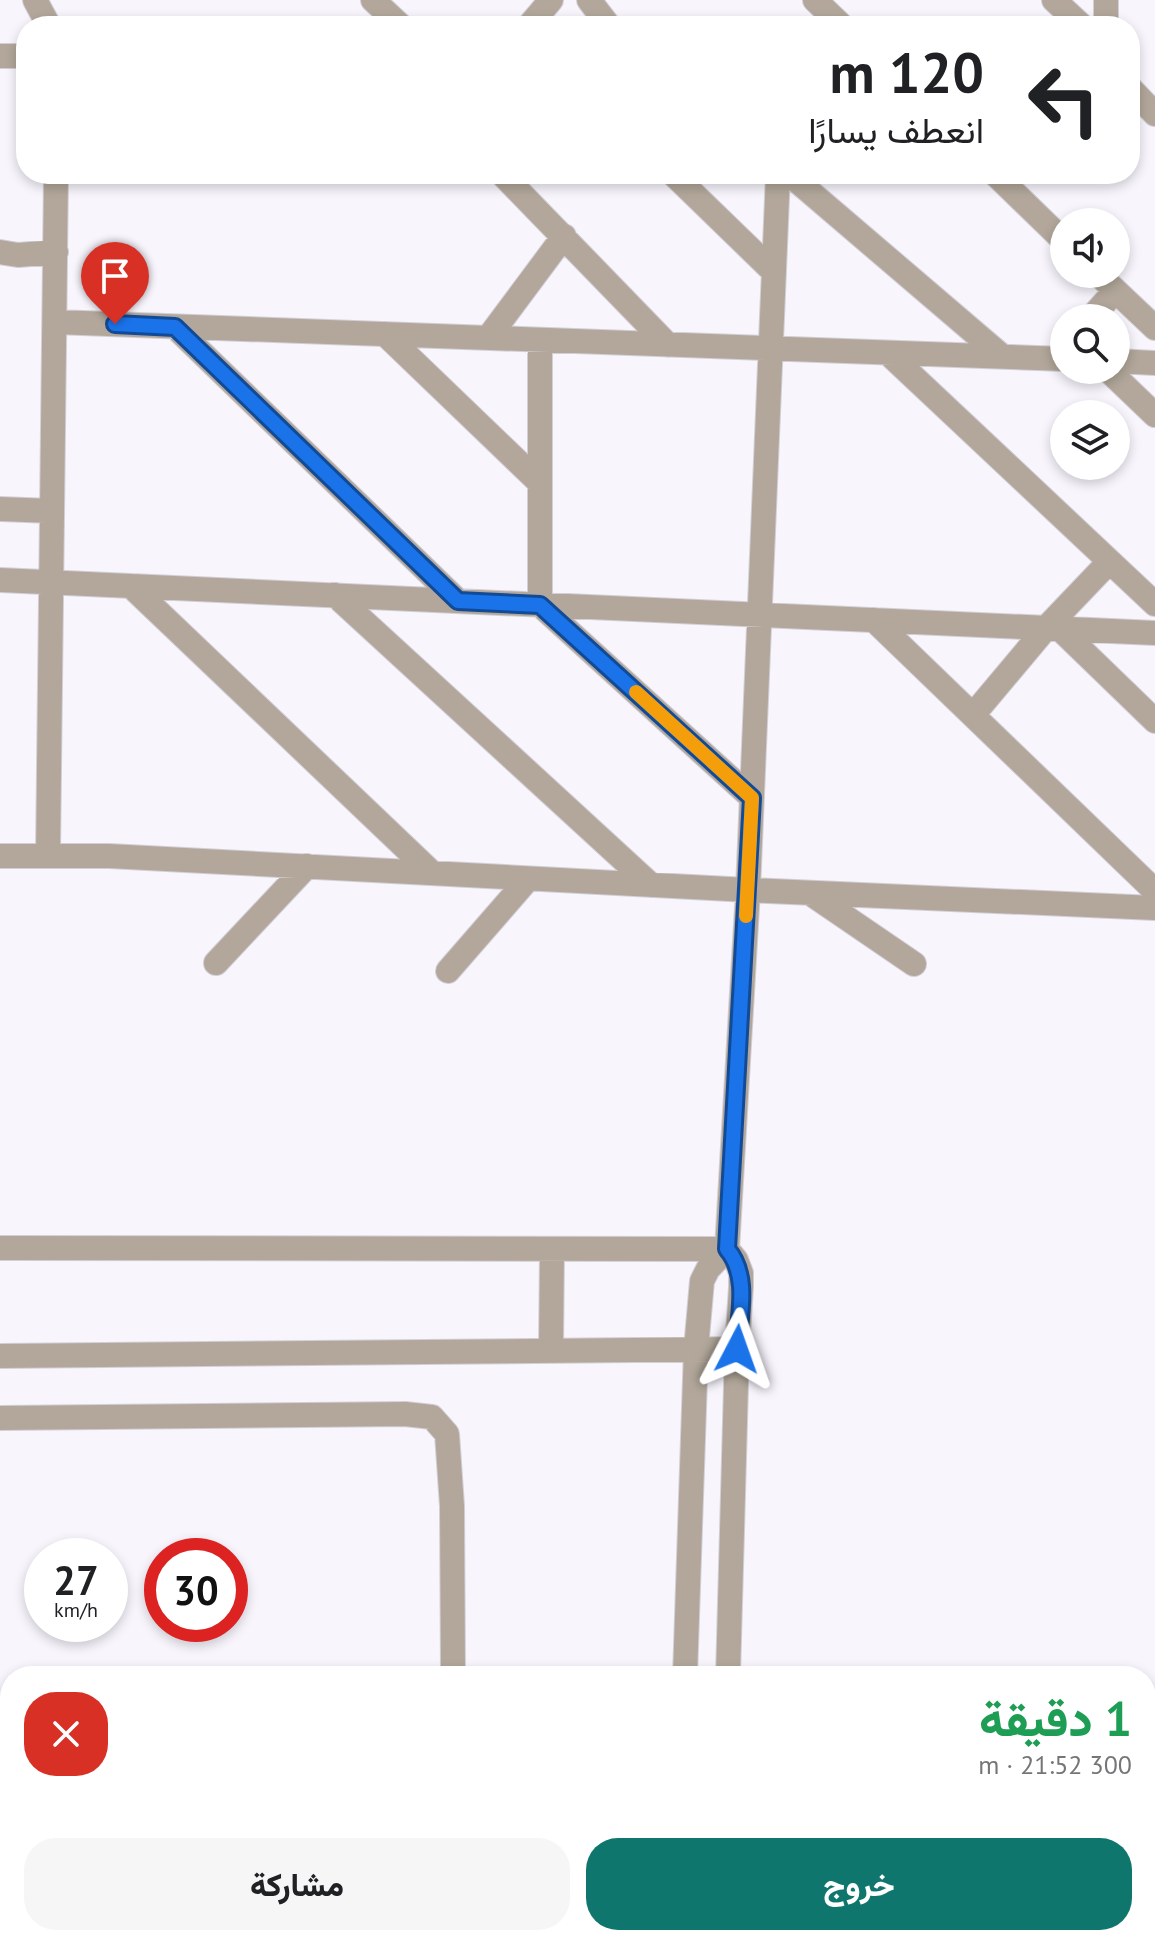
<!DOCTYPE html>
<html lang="ar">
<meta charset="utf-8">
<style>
body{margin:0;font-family:"PT Sans",Vazirmatn,sans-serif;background:#f6f6f6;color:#202124;direction:rtl;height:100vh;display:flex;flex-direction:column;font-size:30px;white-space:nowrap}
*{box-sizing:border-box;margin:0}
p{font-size:26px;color:#757577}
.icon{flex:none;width:44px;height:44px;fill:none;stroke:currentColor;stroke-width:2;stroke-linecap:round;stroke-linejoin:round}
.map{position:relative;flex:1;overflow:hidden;direction:ltr}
.side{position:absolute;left:0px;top:1666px;width:1156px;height:280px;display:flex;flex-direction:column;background:#fff;border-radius:32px 32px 0 0;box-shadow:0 4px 12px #0003;direction:rtl}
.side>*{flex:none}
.guide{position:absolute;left:16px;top:16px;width:1124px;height:168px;border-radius:32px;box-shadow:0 4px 12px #0003;direction:rtl;background:#fff;color:#202124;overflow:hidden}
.fabs{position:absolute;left:1050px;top:208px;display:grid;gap:16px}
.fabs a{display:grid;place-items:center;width:80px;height:80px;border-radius:50%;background:#fff;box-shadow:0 4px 12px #0003;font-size:40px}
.speed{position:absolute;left:24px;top:1538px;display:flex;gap:16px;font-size:40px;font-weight:700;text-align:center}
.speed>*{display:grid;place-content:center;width:104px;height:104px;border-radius:50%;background:#fff;box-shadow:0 4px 12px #0003;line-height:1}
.speed small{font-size:20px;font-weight:400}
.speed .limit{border:12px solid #d22;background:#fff;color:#111}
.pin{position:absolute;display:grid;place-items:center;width:68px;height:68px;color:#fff;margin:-82px -34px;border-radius:50% 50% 50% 0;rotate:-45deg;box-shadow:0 0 8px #0007}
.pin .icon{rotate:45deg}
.me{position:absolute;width:88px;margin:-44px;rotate:4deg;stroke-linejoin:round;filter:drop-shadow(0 0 6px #0008)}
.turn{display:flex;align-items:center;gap:28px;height:168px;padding:0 24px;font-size:36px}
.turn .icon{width:104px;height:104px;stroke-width:2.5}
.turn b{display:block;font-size:56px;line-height:68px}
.round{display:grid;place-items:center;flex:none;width:84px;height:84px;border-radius:32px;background:#f6f6f6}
.summary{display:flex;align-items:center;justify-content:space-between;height:136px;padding:0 24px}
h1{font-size:48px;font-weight:800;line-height:60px;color:#1e9e55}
.cta{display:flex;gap:16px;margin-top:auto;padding:16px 24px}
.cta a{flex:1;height:92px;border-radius:32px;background:#0f766e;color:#fff;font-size:32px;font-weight:800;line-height:92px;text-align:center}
.cta a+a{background:#f6f6f6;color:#202124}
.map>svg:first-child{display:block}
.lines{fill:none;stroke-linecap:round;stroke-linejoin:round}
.minor-casing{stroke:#d2cfd8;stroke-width:26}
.minor{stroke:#b2a79a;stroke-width:24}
.route-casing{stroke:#114b97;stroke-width:20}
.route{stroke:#1a73e8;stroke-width:14}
.slow{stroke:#f59e0b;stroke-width:14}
</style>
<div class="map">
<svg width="1155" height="1946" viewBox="0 0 1155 1946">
<rect width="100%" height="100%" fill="#f8f5fd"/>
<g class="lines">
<g class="minor-casing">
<path id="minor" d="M35,0L49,26
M373,0L401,26
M589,0L609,26
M815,0L842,26
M1054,0L1082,26
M1106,0V26
M529,26L551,0
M0,56H26
M1130,88L1155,114
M502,174L668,345
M673,174L774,272
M789,174L1003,357
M995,174L1064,241
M0,252L18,255L56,252
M1098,274L1155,328
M1091,318L1115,291
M55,322L1064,359
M175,327L458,601
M385,334L540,483
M488,338L564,236
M540,340V605L752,798
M888,353L1155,604
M1116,361L1155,363
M1108,370L1155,415
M0,509L52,511
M0,580L1155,633
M131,586L432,873
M335,595L651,885
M874,620L1155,891
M1060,629L1155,721
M973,715L1046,628L1109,562
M48,855L56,174
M0,856H109L748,890L1155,908
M810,893L914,964
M216,963L307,866
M448,971L528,879
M0,1248L727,1249
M551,1351L552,1250
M0,1356L737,1349
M0,1418L405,1414L432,1417L447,1434L452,1506L453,1676
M685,1676L696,1349L702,1281L708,1269L727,1249
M728,1676L737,1349L741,1287V1273L736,1260L727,1249L748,890L778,174
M0,1711H10
M1146,1831H1155
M0,1914L10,1913
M126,1936L127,1946
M458,1936L459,1946
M712,1936L713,1946"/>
</g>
<use href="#minor" class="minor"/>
</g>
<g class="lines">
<g class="route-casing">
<path id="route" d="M115,324L175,327L458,601L540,605L752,798L727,1249C750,1276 739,1316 737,1349"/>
</g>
<use href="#route" class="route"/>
<path class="slow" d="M636,692L752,798L746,916"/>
</g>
</svg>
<div class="fabs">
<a><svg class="icon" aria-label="sound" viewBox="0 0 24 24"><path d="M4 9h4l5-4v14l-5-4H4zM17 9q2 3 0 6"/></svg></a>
<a><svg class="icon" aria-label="search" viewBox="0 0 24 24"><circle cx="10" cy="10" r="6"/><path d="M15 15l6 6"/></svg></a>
<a><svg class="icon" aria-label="layers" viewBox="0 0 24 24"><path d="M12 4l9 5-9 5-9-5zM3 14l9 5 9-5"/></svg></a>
</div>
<div class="speed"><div>27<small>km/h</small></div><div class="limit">30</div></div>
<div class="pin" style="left:115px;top:324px;background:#d93025"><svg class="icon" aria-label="arrive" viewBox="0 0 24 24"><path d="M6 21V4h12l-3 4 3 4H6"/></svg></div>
<svg class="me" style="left:737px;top:1349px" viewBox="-20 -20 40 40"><path d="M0-17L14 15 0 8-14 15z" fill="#1a73e8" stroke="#fff" stroke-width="4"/></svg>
<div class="guide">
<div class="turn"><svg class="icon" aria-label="left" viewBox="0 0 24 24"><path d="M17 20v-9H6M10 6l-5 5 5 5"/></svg><div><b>120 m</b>انعطف يسارًا</div></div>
</div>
<section class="side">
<div class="summary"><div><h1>1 دقيقة</h1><p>300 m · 21:52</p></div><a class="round" style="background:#d93025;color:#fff"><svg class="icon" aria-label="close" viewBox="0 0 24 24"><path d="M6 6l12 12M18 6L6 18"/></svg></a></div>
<div class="cta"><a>خروج</a><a>مشاركة</a></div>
</section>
</div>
